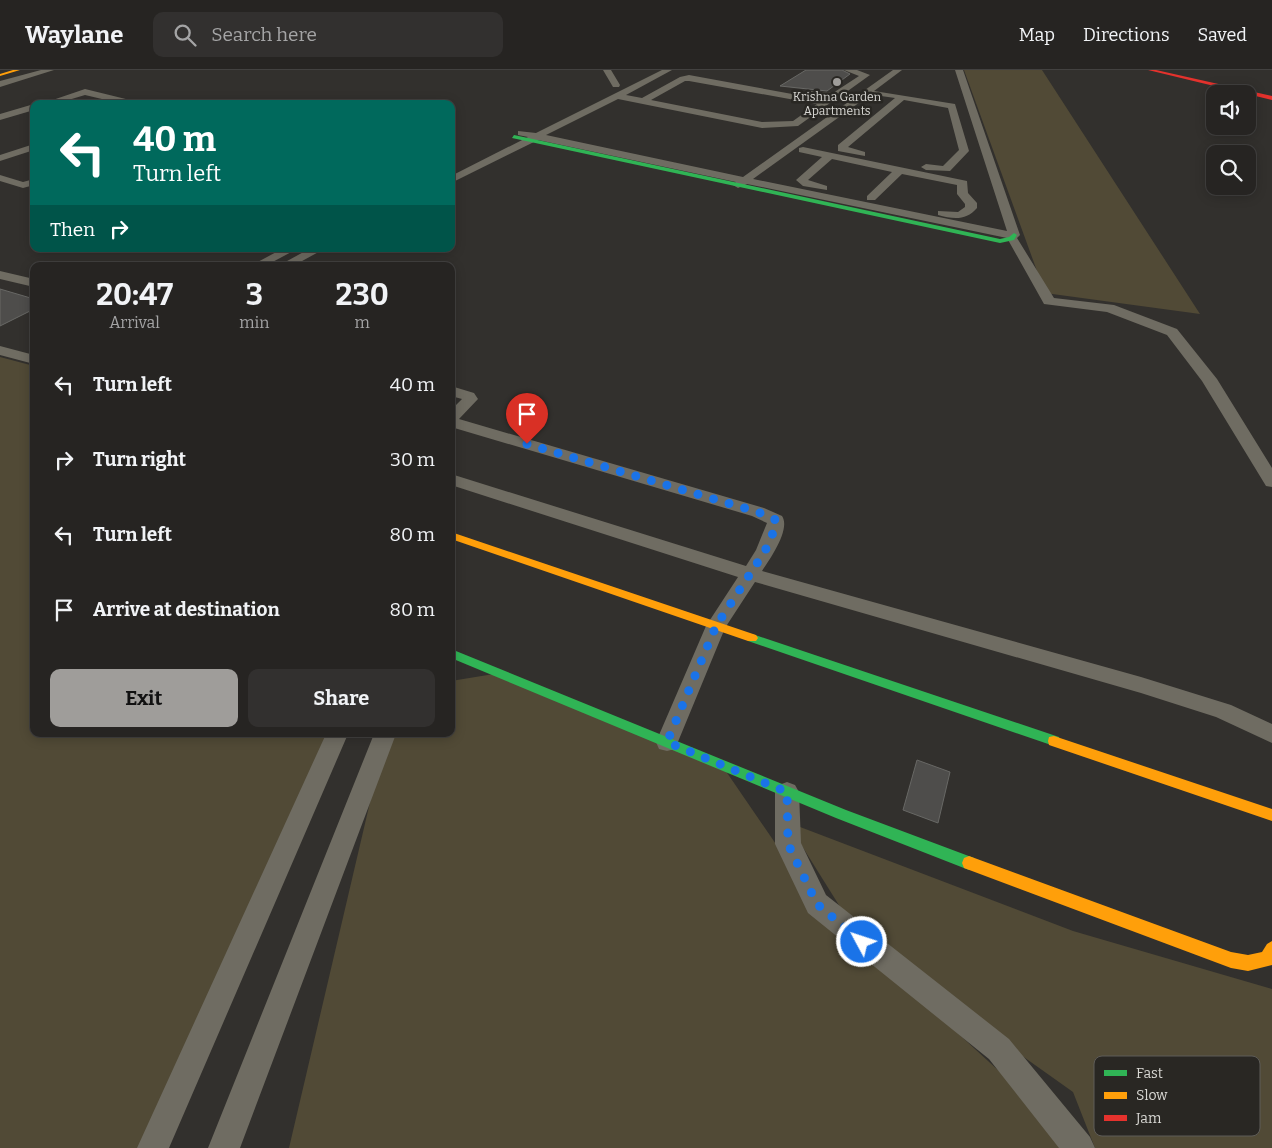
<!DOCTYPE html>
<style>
body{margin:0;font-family:Bitter,serif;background:#32302f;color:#f1f3f6;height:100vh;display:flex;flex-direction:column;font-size:19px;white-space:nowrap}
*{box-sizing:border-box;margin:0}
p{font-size:16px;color:#a4a4a5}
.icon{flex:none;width:28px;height:28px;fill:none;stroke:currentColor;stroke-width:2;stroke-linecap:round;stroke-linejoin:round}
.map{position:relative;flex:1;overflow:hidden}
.sheet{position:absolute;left:30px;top:192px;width:425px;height:475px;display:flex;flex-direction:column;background:#262422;border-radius:10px;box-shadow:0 2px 12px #0003,0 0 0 1px #424140}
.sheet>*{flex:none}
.banner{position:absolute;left:30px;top:30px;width:425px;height:152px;border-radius:10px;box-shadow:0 2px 12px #0003,0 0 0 1px #424140;background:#00695c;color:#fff;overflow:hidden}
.tools{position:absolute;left:1206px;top:15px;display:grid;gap:10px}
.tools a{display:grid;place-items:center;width:50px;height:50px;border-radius:10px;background:#262422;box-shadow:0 2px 12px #0003,0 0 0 1px #424140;font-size:25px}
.pin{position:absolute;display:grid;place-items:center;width:42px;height:42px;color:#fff;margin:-51px -21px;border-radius:50% 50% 50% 0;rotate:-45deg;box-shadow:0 0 5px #0007}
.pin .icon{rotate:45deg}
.me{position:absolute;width:55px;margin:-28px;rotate:310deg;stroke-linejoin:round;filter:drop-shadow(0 0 4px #0008)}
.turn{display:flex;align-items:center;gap:18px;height:105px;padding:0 20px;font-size:22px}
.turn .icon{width:65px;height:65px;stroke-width:2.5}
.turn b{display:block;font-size:35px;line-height:42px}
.then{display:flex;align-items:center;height:48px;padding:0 20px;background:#0003;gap:10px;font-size:19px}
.eta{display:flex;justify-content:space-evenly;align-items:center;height:85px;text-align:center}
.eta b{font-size:30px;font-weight:700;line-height:35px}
.primary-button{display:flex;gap:10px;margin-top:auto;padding:10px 20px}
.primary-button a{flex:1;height:58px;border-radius:10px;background:#9f9d9a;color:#111;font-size:20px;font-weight:700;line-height:58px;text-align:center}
.primary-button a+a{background:#32302f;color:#f1f3f6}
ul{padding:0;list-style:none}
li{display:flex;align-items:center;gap:15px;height:75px;padding:0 20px}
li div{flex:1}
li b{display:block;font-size:19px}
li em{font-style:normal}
header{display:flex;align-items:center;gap:30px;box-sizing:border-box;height:70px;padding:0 25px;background:#262422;border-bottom:1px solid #424140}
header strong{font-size:24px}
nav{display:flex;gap:28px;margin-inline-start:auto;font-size:18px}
.search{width:350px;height:45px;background:#32302f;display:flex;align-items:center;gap:12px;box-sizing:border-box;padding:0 18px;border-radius:10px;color:#a4a4a5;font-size:19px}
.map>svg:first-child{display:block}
.green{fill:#514a36}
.building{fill:#4e4d4b;stroke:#686865}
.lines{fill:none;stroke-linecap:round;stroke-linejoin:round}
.street{fill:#6f6c62;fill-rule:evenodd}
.fast{fill:#30b455;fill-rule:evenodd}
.slow{fill:#ff9f0a;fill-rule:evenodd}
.jam{fill:#e5322d;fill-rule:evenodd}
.route{stroke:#1a73e8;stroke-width:9;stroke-dasharray:0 16.2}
.poi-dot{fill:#9f9d9a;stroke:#292723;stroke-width:2}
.labels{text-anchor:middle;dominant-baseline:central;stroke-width:5;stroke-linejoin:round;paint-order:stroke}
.far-poi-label{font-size:12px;fill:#d9d8d4;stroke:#292723}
.key{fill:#292723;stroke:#5e5c58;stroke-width:1}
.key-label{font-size:14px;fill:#d9d8d4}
</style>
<header>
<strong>Waylane</strong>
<div class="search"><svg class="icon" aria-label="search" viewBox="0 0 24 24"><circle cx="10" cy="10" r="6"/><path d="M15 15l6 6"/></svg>Search here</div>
<nav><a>Map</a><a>Directions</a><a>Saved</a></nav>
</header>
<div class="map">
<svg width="1272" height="1078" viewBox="0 0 1272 1078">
<rect width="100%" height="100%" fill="#32302d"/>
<path class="green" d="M964,0H1042L1200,244L1045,223Z
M0,287L34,296V664H337L153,1078H0Z
M500,603L721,694L817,834L1073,1069L1078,1078H289L386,664H451V611Z
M787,752L1073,861L1272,919V1078H1095L1073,1022L862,872Z"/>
<path class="building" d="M806,0H842L850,4L827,21L780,16Z
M0,219L34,229V239L0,256Z
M917,690L950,702L938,753L903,740Z"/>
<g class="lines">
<path class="street" d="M41,0H54L0,17V11Z
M603,0H611L620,15L619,17H613Z
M662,0H672L626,25L642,28L680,7L689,5L825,30L830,33L798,56L762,58L618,29L546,65L743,107L893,0H902L874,21L955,34L969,81L950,101L926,100L921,97L926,94L943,96L959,80L948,38L904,30L848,77L865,82V86L838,81V75L895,28L874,25V22L753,109L1007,161L955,0H963L1020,165L1017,168L1054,228L1114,235L1177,259L1217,309L1272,398V417L1266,416L1202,311L1167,265L1107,242L1044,234L1007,168L747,114L738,118L733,115L736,112L538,70L451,113V106L528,67L518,65V61L536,63ZM685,11H689L817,34L793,51L762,52L651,30Z
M844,0H857L870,5L838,28L809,26V22L812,21L833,23L859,6Z
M85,19L138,32L139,34H123L85,25L55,34H41Z
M34,34V40L0,50V44Z
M34,74V80L0,91V85Z
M803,77L967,111L968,123L977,133V138C966,151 953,149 938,145V141L958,142L965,137V134L957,124V115L902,104L875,130H867V126L892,102L832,89L808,110L827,116V120L803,116L796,110L822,87L799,82V78Z
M0,105L23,112L34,109V115L23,118L0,111Z
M282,179H297L265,196H250Z
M309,179H324L293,196H278Z
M0,201L34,209V217L0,209Z
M0,276L34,285V294L0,285Z
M451,316L474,323L478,329L459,349L764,438L782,446C791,459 770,489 762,501L1141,607L1231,635L1272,654V673L1216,647L1141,623L755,512L725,558L675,679L667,681L659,679L656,672L706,556L738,507L451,415V404L746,496L756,480L767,453L752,446L451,357V340L462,329L451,326Z
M326,664H348L169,1078H137Z
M374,664H396L240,1078H208Z
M787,712L795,715L799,722L801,773L826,825L1009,969L1090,1067L1095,1078H1059L989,989L808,843L775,774V722L779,715Z"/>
<path class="fast" d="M514,65L1000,169L1009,167L1014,163L1017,165L1014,170L1000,173L512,68Z
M752,564L1059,667L1060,671L1059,675L1054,676L748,571L746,568L748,565Z
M451,579L846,740L974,788L976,793L974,798L969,800L836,748L451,588Z"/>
<path class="slow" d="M13,0H20L0,6V4Z
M451,462L756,565L758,568L756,571H748L451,469Z
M1054,666L1272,739V751L1049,675L1048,671L1049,667Z
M969,786L1231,882L1248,885L1262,882L1267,874L1272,871V895L1248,901L1231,898L964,798L962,793L964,788Z"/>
<path class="jam" d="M1148,0H1156L1272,26V30Z"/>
</g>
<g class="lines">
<path class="route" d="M527,374L758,442L776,450V456L765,481L716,556L667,672L787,722L788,774L817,834L862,872"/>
</g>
<circle class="poi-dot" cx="837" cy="12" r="5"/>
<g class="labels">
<g class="far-poi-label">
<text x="837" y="27">Krishna Garden<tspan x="837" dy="14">Apartments</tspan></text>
</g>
</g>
<rect x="1094" y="986" width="166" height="80" rx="8" class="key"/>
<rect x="1104" y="1000" width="23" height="6" fill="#30b455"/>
<rect x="1104" y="1022" width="23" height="7" fill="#ff9f0a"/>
<rect x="1104" y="1045" width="23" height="6" fill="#e5322d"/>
<g class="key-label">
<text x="1136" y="1008">Fast</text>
<text x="1136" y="1030">Slow</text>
<text x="1136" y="1053">Jam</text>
</g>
</svg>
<div class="tools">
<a><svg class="icon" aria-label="sound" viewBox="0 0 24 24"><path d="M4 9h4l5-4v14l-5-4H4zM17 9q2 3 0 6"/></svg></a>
<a><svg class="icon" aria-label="search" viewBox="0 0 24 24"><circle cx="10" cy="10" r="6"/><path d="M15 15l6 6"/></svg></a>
</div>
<div class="pin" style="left:527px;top:374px;background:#d93025"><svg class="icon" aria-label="arrive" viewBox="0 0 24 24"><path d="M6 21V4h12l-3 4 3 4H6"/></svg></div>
<svg class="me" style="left:862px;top:872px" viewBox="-20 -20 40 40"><circle r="17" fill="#1a73e8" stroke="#fff" stroke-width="3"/><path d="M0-11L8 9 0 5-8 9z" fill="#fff"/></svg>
<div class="banner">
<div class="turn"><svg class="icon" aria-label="left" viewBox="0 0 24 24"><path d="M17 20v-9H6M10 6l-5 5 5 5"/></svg><div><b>40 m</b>Turn left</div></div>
<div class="then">Then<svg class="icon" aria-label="right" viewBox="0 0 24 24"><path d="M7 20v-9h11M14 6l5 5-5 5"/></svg></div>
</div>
<section class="sheet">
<div class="eta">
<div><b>20:47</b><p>Arrival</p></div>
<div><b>3</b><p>min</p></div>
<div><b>230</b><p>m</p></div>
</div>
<ul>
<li><svg class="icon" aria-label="left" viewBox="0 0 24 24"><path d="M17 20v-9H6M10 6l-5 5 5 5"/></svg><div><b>Turn left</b></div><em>40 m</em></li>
<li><svg class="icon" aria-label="right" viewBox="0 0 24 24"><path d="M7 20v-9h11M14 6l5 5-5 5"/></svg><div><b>Turn right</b></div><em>30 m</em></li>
<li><svg class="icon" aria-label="left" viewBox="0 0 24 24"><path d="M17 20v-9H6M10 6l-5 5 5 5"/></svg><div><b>Turn left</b></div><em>80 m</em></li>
<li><svg class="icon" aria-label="arrive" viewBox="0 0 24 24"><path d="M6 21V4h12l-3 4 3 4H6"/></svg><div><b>Arrive at destination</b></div><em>80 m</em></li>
</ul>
<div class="primary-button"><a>Exit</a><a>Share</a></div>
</section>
</div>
